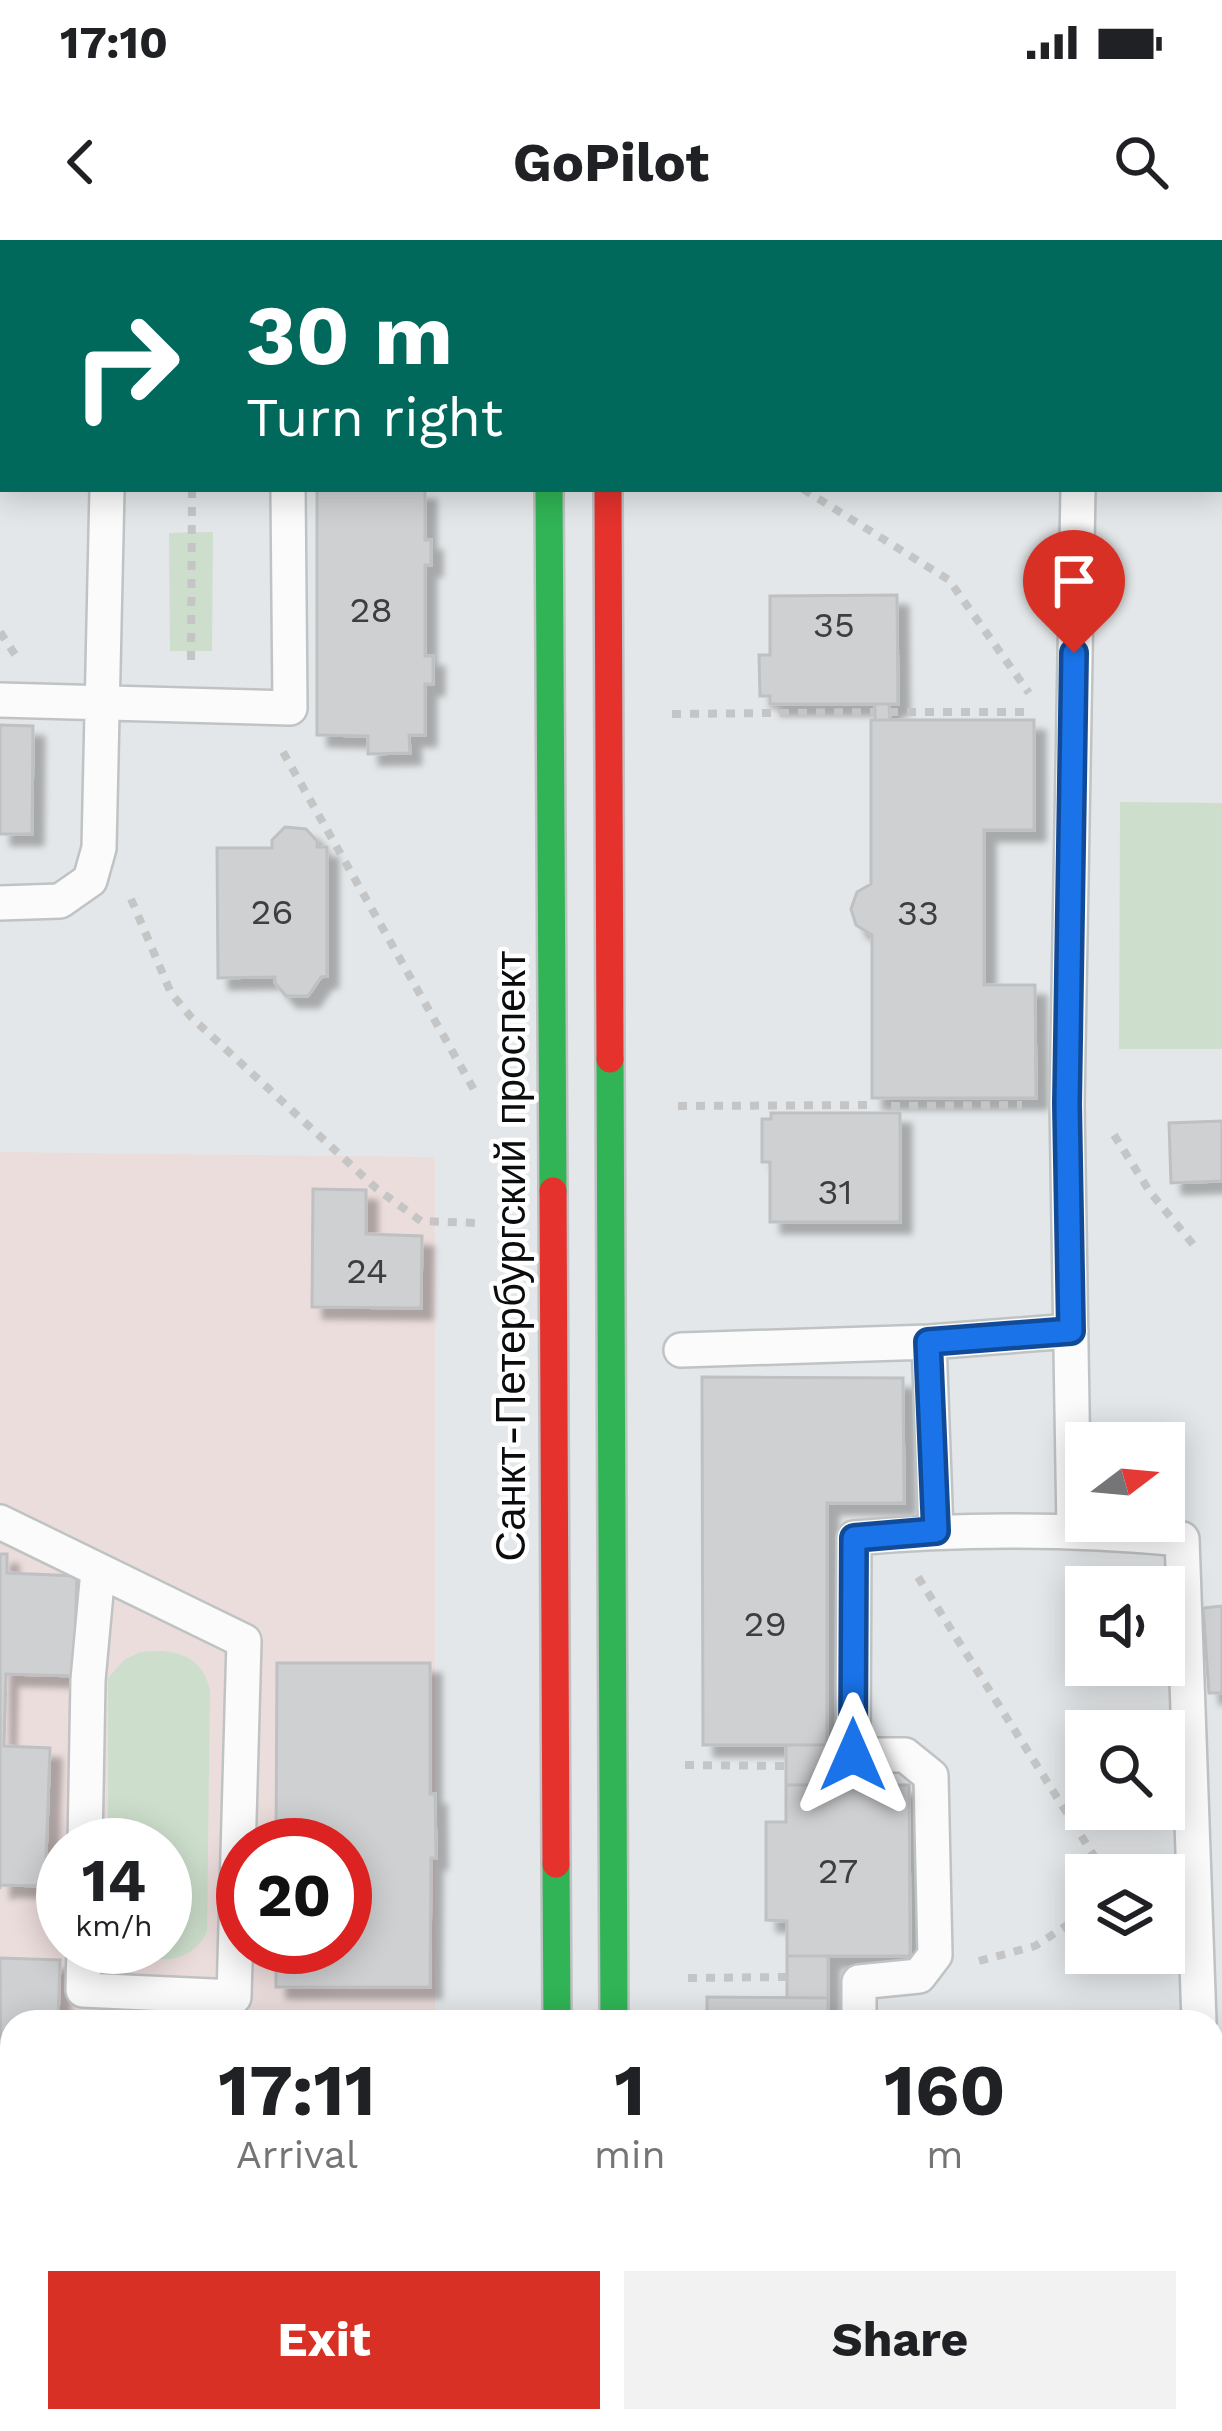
<!DOCTYPE html>
<meta charset="utf-8">
<style>
body{margin:0;font-family:"Work Sans",sans-serif;background:#f2f2f2;color:#202124;height:100vh;display:flex;flex-direction:column;font-size:45px;white-space:nowrap}
*{box-sizing:border-box;margin:0}
p{font-size:39px;color:#757577}
.icon{flex:none;width:66px;height:66px;fill:none;stroke:currentColor;stroke-width:2;stroke-linecap:round;stroke-linejoin:round}
.map{position:relative;flex:1;overflow:hidden}
.side{position:absolute;left:0px;top:1770px;width:1224px;height:423px;display:flex;flex-direction:column;background:#fff;border-radius:36px 36px 0 0;box-shadow:0 6px 30px #0003}
.side>*{flex:none}
.banner{position:absolute;left:0px;top:0px;width:1224px;height:252px;box-shadow:0 6px 30px #0003;background:#00695c;color:#fff;overflow:hidden}
.needle{width:78px;rotate:74deg}
.fabs{position:absolute;left:1065px;top:1182px;display:grid;gap:24px}
.fabs a{display:grid;place-items:center;width:120px;height:120px;border-radius:0px;background:#fff;box-shadow:0 6px 30px #0003;font-size:60px}
.speed{position:absolute;left:36px;top:1578px;display:flex;gap:24px;font-size:60px;font-weight:700;text-align:center}
.speed>*{display:grid;place-content:center;width:156px;height:156px;border-radius:50%;background:#fff;box-shadow:0 6px 30px #0003;line-height:1}
.speed small{font-size:30px;font-weight:400}
.speed .limit{border:18px solid #d22;background:#fff;color:#111}
.pin{position:absolute;display:grid;place-items:center;width:102px;height:102px;color:#fff;margin:-123px -51px;border-radius:50% 50% 50% 0;rotate:-45deg;box-shadow:0 0 12px #0007}
.pin .icon{rotate:45deg}
.me{position:absolute;width:132px;margin:-66px;rotate:0deg;stroke-linejoin:round;filter:drop-shadow(0 0 9px #0008)}
.turn{display:flex;align-items:center;gap:42px;height:252px;padding:0 48px;font-size:54px}
.turn .icon{width:156px;height:156px;stroke-width:2.5}
.turn b{display:block;font-size:84px;line-height:102px}
.eta{display:flex;justify-content:space-evenly;align-items:center;height:204px;text-align:center}
.eta b{font-size:72px;font-weight:700;line-height:84px}
.button{display:flex;gap:24px;margin-top:auto;padding:24px 48px}
.button a{flex:1;height:138px;border-radius:0px;background:#d93025;color:#fff;font-size:48px;font-weight:700;line-height:138px;text-align:center}
.button a+a{background:#f2f2f2;color:#202124}
.status{display:flex;justify-content:space-between;align-items:center;height:84px;padding:0 60px;background:#fff;direction:ltr}
.status svg{height:33px;fill:currentColor}
header{display:flex;justify-content:space-between;align-items:center;height:156px;padding:0 48px;background:#fff;font-size:54px;font-weight:700}
.map>svg:first-child{display:block}
.medical{fill:#ebdddc;fill-rule:evenodd}
.green{fill:#cddfcc}
.building{fill:#cfd0d2;stroke:#bfc0c2;stroke-width:3;filter:url(#shadow)}
.lines{fill:none;stroke-linecap:round;stroke-linejoin:round}
.lane-casing{stroke:#c0c3c4;stroke-width:38}
.street-casing{stroke:#c0c3c4;stroke-width:70}
.fast-casing{stroke:#c0c1c2;stroke-width:32}
.slow-casing{stroke:#c0c1c2;stroke-width:32}
.jam-casing{stroke:#c0c1c2;stroke-width:32}
.path{stroke:#c5c5c5;stroke-width:8;stroke-dasharray:9 9;stroke-linecap:butt}
.lane{stroke:#fbfbfc;stroke-width:33}
.street{stroke:#fbfbfc;stroke-width:66}
.fast{stroke:#30b455;stroke-width:27}
.slow{stroke:#ff9f0a;stroke-width:27}
.jam{stroke:#e5322d;stroke-width:27}
.route-casing{stroke:#114b97;stroke-width:30}
.route{stroke:#1a73e8;stroke-width:21}
.labels{text-anchor:middle;dominant-baseline:central;stroke-width:9;stroke-linejoin:round;paint-order:stroke}
.number-label{font-size:36px;fill:#3d3e3f}
.street-label{font-size:42px;fill:#0b0c0d;stroke:#fff}
</style>
<div class="status"><b>17:10</b><svg viewBox="0 0 49 12"><path d="M0 12V9h3v3zM5 12V6h3v6zM10 12V3h3v9zM15 12V0h3v12zM26 1h20v11H26zM47 4h2v5h-2z"/></svg></div>
<header><svg class="icon" aria-label="back" viewBox="0 0 24 24"><path d="M15 5l-7 7 7 7"/></svg>GoPilot<svg class="icon" aria-label="search" viewBox="0 0 24 24"><circle cx="10" cy="10" r="6"/><path d="M15 15l6 6"/></svg></header>
<div class="map">
<svg width="1222" height="2191" viewBox="0 0 1222 2191">
<defs>
<filter id="shadow"><feDropShadow dx="11" dy="11" stdDeviation="3" flood-color="#0004"/></filter>
</defs>
<rect width="100%" height="100%" fill="#e4e7e9"/>
<path class="medical" d="M0,912L435,917V1782H12V2009L0,2006ZM63,1605H165V1707H63ZM243,1605H345V1707H243Z"/>
<path class="green" d="M213,292L212,411H170L169,293Z
M1120,562L1222,563V809H1119Z
M140,1412C173,1408 202,1414 210,1450L207,1692C190,1727 150,1724 122,1707H165V1605H108V1438L124,1420Z"/>
<path class="building" d="M424,0V3H176V1Z
M683,0H825L858,3H683Z
M0,89H3V203H0Z
M317,249H425V300H431V325H425V416H433V444H425V495H409L410,513L368,514V496L317,495Z
M897,355L898,464H770V456H760L759,415H770V356Z
M875,464H889L890,480H875Z
M871,480H1034V590H984V745H1035L1036,858H872V695L856,685L851,669L857,652L871,644Z
M0,485L33,486L32,594H0Z
M285,587L306,589L317,601V607H327V736L321,737L308,756H286L275,743V737L218,738L217,608H272V600Z
M771,873H900V982H770V922H762V879H771Z
M1222,881V941L1171,943L1169,883Z
M313,949L366,950V994L422,996L421,1068L312,1067Z
M702,1137L903,1138L904,1263H827V1505H703Z
M0,1314H7V1333L77,1336L74,1436L6,1434L4,1506L50,1508L45,1646L0,1645V1649Z
M1222,1366V1453H1209L1203,1368Z
M277,1423H430V1554H435L436,1618H431L430,1747H276V1707H345V1605H276Z
M786,1505H827V1545H786Z
M786,1545H909L910,1716H787V1681L766,1680V1582H786Z
M787,1716H828V1758H787Z
M0,1718L60,1720L58,1782H12V1820L3,1819L1,1849Z
M707,1757L828,1758V1782H707Z
M1212,2058H1222V2183L776,2189L762,2181H1212Z"/>
<g class="lines">
<g class="lane-casing">
<path id="lane" d="M151,0V3
M1221,164H1222
M0,222H3
M0,460L290,468L288,249
M0,663L60,661L90,640L99,608L107,249
M929,1102L936,1291
M681,1110L929,1102L1071,1091
M0,1282L244,1401L234,1757L83,1750L84,1707
M1074,1289L1067,864L1078,249
M85,1605L88,1440L98,1331
M859,1782V1742L919,1736L935,1715L931,1536L905,1515H853L854,1298C964,1288 1072,1289 1182,1299L1199,1782"/>
</g>
<g class="street-casing">
<path id="street" d="M0,2106L12,2109
M333,2181L377,2191"/>
</g>
<g class="fast-casing">
<path id="fast" d="M549,249L553,951
M610,819L614,1782
M556,1624L557,1782"/>
</g>
<g class="slow-casing">
<path id="slow" d="M616,2181V2191"/>
</g>
<g class="jam-casing">
<path id="jam" d="M548,0V3
M607,0V3
M608,249L610,819
M553,951L556,1624
M558,2181V2191"/>
</g>
<path class="path" d="M926,3V0
M1015,3V0
M1054,3V0
M1102,3V0
M803,249L949,340L1029,453
M0,392L16,416
M191,420L192,249
M889,472H1032
M672,474L874,472
M283,512L477,855
M131,659L171,753L191,777L377,949L421,981L477,983
M678,866L876,865
M891,866L1022,865
M1114,895L1150,952L1196,1008
M918,1337L1106,1635
M685,1525L786,1526
M979,1721L1035,1706L1086,1673
M688,1738L787,1737
M1212,1985H1222
M1066,2191V2186"/>
<use href="#lane" class="lane"/>
<use href="#street" class="street"/>
<use href="#fast" class="fast"/>
<use href="#slow" class="slow"/>
<use href="#jam" class="jam"/>
</g>
<g class="lines">
<g class="route-casing">
<path id="route" d="M853,1515L854,1298L936,1291L928,1102L1071,1091L1067,864L1074,413"/>
</g>
<use href="#route" class="route"/>
</g>
<g class="labels">
<g class="number-label">
<text x="371" y="370">28</text>
<text x="834" y="385">35</text>
<text x="272" y="672">26</text>
<text x="918" y="673">33</text>
<text x="835" y="952">31</text>
<text x="367" y="1031">24</text>
<text x="765" y="1384">29</text>
<text x="838" y="1631">27</text>
</g>
<g class="street-label">
<text transform="translate(510 1016) rotate(-90)">Санкт-Петербургский проспект</text>
</g>
</g>
</svg>
<div class="fabs">
<a><svg class="needle" viewBox="-14 -14 28 28"><path d="M0-13l5 13h-10z" fill="#e53935"/><path d="M0 13l5-13h-10z" fill="#757577"/></svg></a>
<a><svg class="icon" aria-label="sound" viewBox="0 0 24 24"><path d="M4 9h4l5-4v14l-5-4H4zM17 9q2 3 0 6"/></svg></a>
<a><svg class="icon" aria-label="search" viewBox="0 0 24 24"><circle cx="10" cy="10" r="6"/><path d="M15 15l6 6"/></svg></a>
<a><svg class="icon" aria-label="layers" viewBox="0 0 24 24"><path d="M12 4l9 5-9 5-9-5zM3 14l9 5 9-5"/></svg></a>
</div>
<div class="speed"><div>14<small>km/h</small></div><div class="limit">20</div></div>
<div class="pin" style="left:1074px;top:413px;background:#d93025"><svg class="icon" aria-label="arrive" viewBox="0 0 24 24"><path d="M6 21V4h12l-3 4 3 4H6"/></svg></div>
<svg class="me" style="left:853px;top:1515px" viewBox="-20 -20 40 40"><path d="M0-17L14 15 0 8-14 15z" fill="#1a73e8" stroke="#fff" stroke-width="4"/></svg>
<div class="banner">
<div class="turn"><svg class="icon" aria-label="right" viewBox="0 0 24 24"><path d="M7 20v-9h11M14 6l5 5-5 5"/></svg><div><b>30 m</b>Turn right</div></div>
</div>
<section class="side">
<div class="eta">
<div><b>17:11</b><p>Arrival</p></div>
<div><b>1</b><p>min</p></div>
<div><b>160</b><p>m</p></div>
</div>
<div class="button"><a>Exit</a><a>Share</a></div>
</section>
</div>
